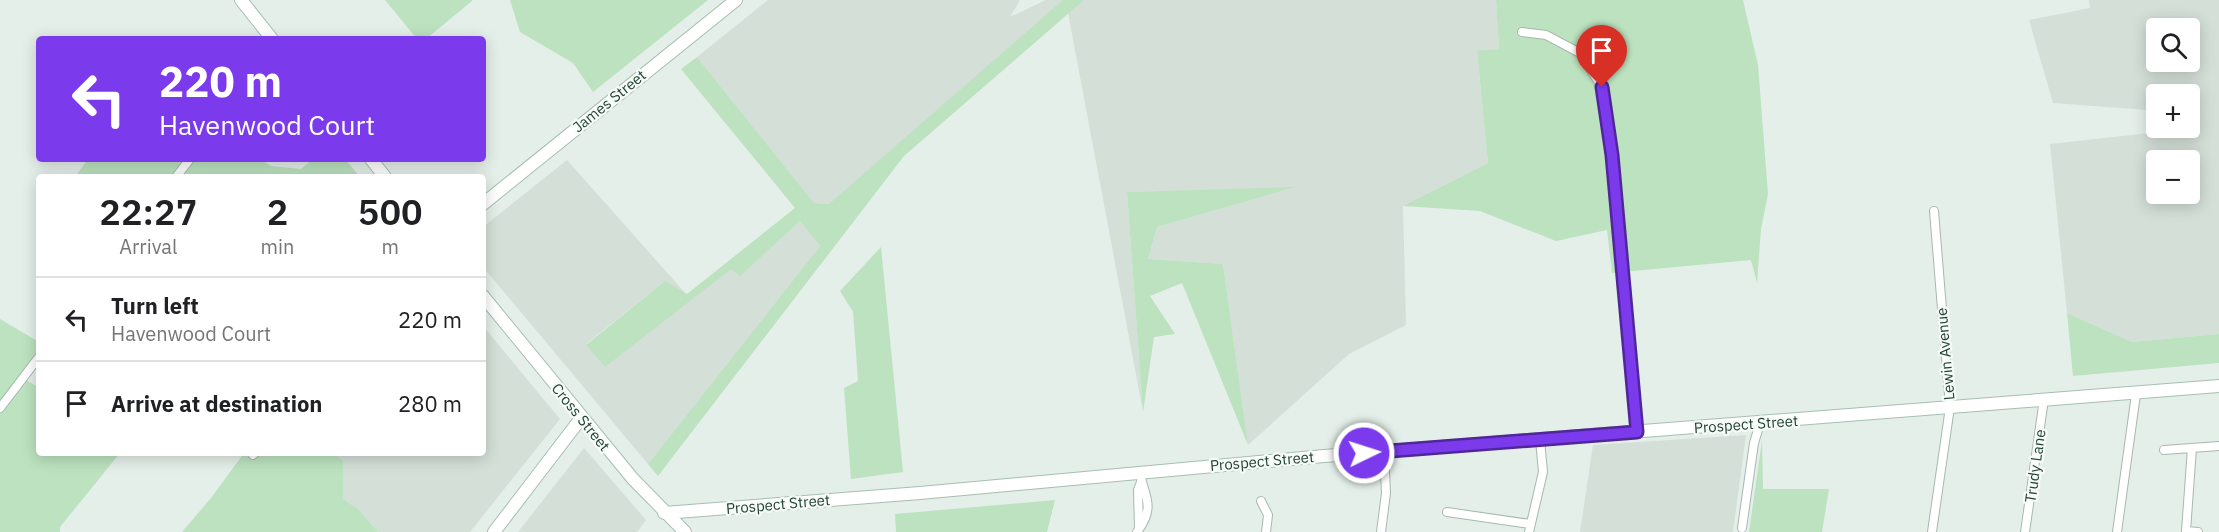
<!DOCTYPE html>
<meta charset="utf-8">
<style>
body{margin:0;font-family:"IBM Plex Sans",sans-serif;background:#f2f2f2;color:#202124;height:100vh;display:flex;flex-direction:column;font-size:22px;white-space:nowrap}
*{box-sizing:border-box;margin:0}
p{font-size:20px;color:#757577}
.icon{flex:none;width:33px;height:33px;fill:none;stroke:currentColor;stroke-width:2;stroke-linecap:round;stroke-linejoin:round}
.map{position:relative;flex:1;overflow:hidden}
.drawer{position:absolute;left:36px;top:174px;width:450px;height:282px;display:flex;flex-direction:column;background:#fff;border-radius:6px;box-shadow:0 3px 15px #0003}
.drawer>*{flex:none}
.hud{position:absolute;left:36px;top:36px;width:450px;height:126px;border-radius:6px;box-shadow:0 3px 15px #0003;background:#7c3aed;color:#fff;overflow:hidden}
.tools{position:absolute;left:2146px;top:18px;display:grid;gap:12px}
.tools a{display:grid;place-items:center;width:54px;height:54px;border-radius:6px;background:#fff;box-shadow:0 3px 15px #0003;font-size:30px}
.pin{position:absolute;display:grid;place-items:center;width:51px;height:51px;color:#fff;margin:-62px -26px;border-radius:50% 50% 50% 0;rotate:-45deg;box-shadow:0 0 6px #0007}
.pin .icon{rotate:45deg}
.me{position:absolute;width:66px;margin:-33px;rotate:86deg;stroke-linejoin:round;filter:drop-shadow(0 0 4px #0008)}
.turn{display:flex;align-items:center;gap:21px;height:126px;padding:0 24px;font-size:27px}
.turn .icon{width:78px;height:78px;stroke-width:2.5}
.turn b{display:block;font-size:42px;line-height:51px}
.eta{display:flex;justify-content:space-evenly;align-items:center;height:102px;text-align:center}
.eta b{font-size:36px;font-weight:600;line-height:42px}
ul{padding:0;list-style:none}
li{display:flex;align-items:center;gap:18px;height:84px;padding:0 24px;border-top:2px solid #e0e0e0}
li div{flex:1}
li b{display:block;font-size:22px}
li em{font-style:normal}
.map>svg:first-child{display:block}
.built{fill:#d3dfd7;fill-rule:evenodd}
.green{fill:#bce2bf}
.lines{fill:none;stroke-linecap:round;stroke-linejoin:round}
.street-casing{stroke:#a7b8af;stroke-width:10}
.secondary-casing{stroke:#a5bfb1;stroke-width:14}
.street{stroke:#fff;stroke-width:8}
.secondary{stroke:#fff;stroke-width:12}
.route-casing{stroke:#51269a;stroke-width:15}
.route{stroke:#7c3aed;stroke-width:10}
.labels{text-anchor:middle;dominant-baseline:central;stroke-width:4.5;stroke-linejoin:round;paint-order:stroke}
.street-label{font-size:15px;fill:#224334;stroke:#f6fbf7}
</style>
<div class="map">
<svg width="2219" height="532" viewBox="0 0 2219 532">
<rect width="100%" height="100%" fill="#e5efe9"/>
<path class="built" d="M768,0H1020L1010,17L1046,0H1496L1499,49L1477,52L1488,163L1403,206L1406,325L1349,354L1248,445L1223,264L1148,259L1157,227L1293,188L1127,192L1143,412L1068,13L829,204L814,203L697,57Z
M2089,0H2219V334L2132,342L2067,313L2050,144L2150,133L2147,110L2053,103L2029,20L2090,8ZM2157,28H2190V62H2157ZM2157,94H2190V128H2157ZM2157,160H2190V194H2157Z
M567,160L687,295L665,281L586,344L605,366L731,268L740,275L800,221L820,246L648,464L483,267V227Z
M483,326L560,419L470,532H378L358,509L343,499V460L332,453H483Z
M1746,435L1733,532H1580L1593,445Z
M584,448L646,520L637,532H518Z"/>
<path class="green" d="M385,0H472V1L426,39H417Z
M510,0H708L593,92L573,63L520,32Z
M1063,0H1084L904,156L658,476L648,464L820,246L800,221L740,276L731,269L605,367L586,345L665,281L687,294L795,208L681,69L697,57L814,203L829,204Z
M1496,0H1743L1758,65L1768,194L1761,229L1757,283L1751,260L1612,273L1607,230L1556,241L1480,211L1403,206L1488,163L1477,51L1499,49Z
M88,159H260L271,166L301,169L313,159H345L360,177H75Z
M1296,187L1157,227L1148,259L1223,264L1248,445L1182,283L1150,296L1175,334L1154,337L1143,412L1127,192Z
M881,247L903,472L851,479L844,388L858,381L853,312L840,291Z
M2067,313L2132,342L2219,334V363L2073,376Z
M0,319L39,342V360L25,379L39,388V453H120L60,527V532H0Z
M1762,440L1763,489H1829L1822,532H1749Z
M244,453H332L343,460V499L358,509L378,532H182L211,498Z
M1055,500L1047,532H896L895,514Z"/>
<g class="lines">
<g class="street-casing">
<path id="street" d="M1522,32L1546,35L1580,53L1602,87L1612,155L1637,432
M176,177L190,159
M0,408L39,357
M2192,448L2186,531L2198,532
M2164,450L2219,446
M253,455L255,453
M1261,501L1268,515L1266,532
M1447,512L1530,524
M1742,528L1754,443L1760,423
M1139,529L1138,490L1141,482
M1137,532C1156,507 1145,497 1139,471
M1381,532L1386,493L1384,451
M1529,532L1543,472L1540,440
M1932,532L1950,407L1934,211
M2025,532L2044,399
M2117,532L2136,394"/>
</g>
<g class="secondary-casing">
<path id="secondary" d="M241,0L272,39
M371,159L385,177
M483,204L736,0
M483,296L633,479L685,532
M664,513L920,493L1324,456L2219,386
M494,532L582,417"/>
</g>
<use href="#street" class="street"/>
<use href="#secondary" class="secondary"/>
</g>
<g class="lines">
<g class="route-casing">
<path id="route" d="M1364,453L1637,432L1612,155L1602,87"/>
</g>
<use href="#route" class="route"/>
</g>
<g class="labels">
<g class="street-label">
<text transform="translate(609 101) rotate(-39)">James Street</text>
<text transform="translate(1945 354) rotate(-95)">Lewin Avenue</text>
<text transform="translate(581 417) rotate(51)">Cross Street</text>
<text transform="translate(1746 424) rotate(-4)">Prospect Street</text>
<text transform="translate(1262 461) rotate(-5)">Prospect Street</text>
<text transform="translate(2035 466) rotate(-82)">Trudy Lane</text>
<text transform="translate(778 504) rotate(-5)">Prospect Street</text>
</g>
</g>
</svg>
<div class="tools">
<a><svg class="icon" aria-label="search" viewBox="0 0 24 24"><circle cx="10" cy="10" r="6"/><path d="M15 15l6 6"/></svg></a>
<a>+</a>
<a>−</a>
</div>
<div class="pin" style="left:1602px;top:87px;background:#d93025"><svg class="icon" aria-label="arrive" viewBox="0 0 24 24"><path d="M6 21V4h12l-3 4 3 4H6"/></svg></div>
<svg class="me" style="left:1364px;top:453px" viewBox="-20 -20 40 40"><circle r="17" fill="#7c3aed" stroke="#fff" stroke-width="3"/><path d="M0-11L8 9 0 5-8 9z" fill="#fff"/></svg>
<div class="hud">
<div class="turn"><svg class="icon" aria-label="left" viewBox="0 0 24 24"><path d="M17 20v-9H6M10 6l-5 5 5 5"/></svg><div><b>220 m</b>Havenwood Court</div></div>
</div>
<section class="drawer">
<div class="eta">
<div><b>22:27</b><p>Arrival</p></div>
<div><b>2</b><p>min</p></div>
<div><b>500</b><p>m</p></div>
</div>
<ul>
<li><svg class="icon" aria-label="left" viewBox="0 0 24 24"><path d="M17 20v-9H6M10 6l-5 5 5 5"/></svg><div><b>Turn left</b><p>Havenwood Court</p></div><em>220 m</em></li>
<li><svg class="icon" aria-label="arrive" viewBox="0 0 24 24"><path d="M6 21V4h12l-3 4 3 4H6"/></svg><div><b>Arrive at destination</b></div><em>280 m</em></li>
</ul>
</section>
</div>
